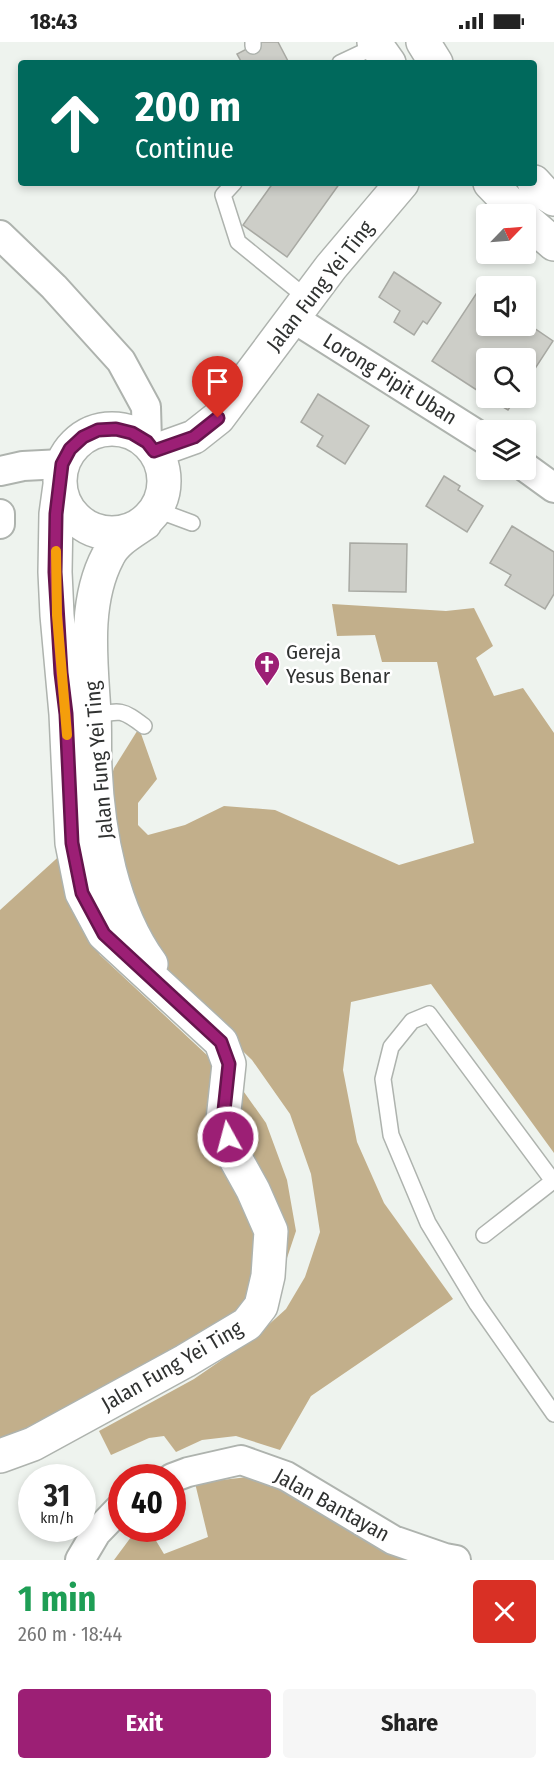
<!DOCTYPE html>
<meta charset="utf-8">
<style>
body{margin:0;font-family:"Fira Sans Condensed",sans-serif;background:#f6f6f6;color:#222;height:100vh;display:flex;flex-direction:column;font-size:22px;white-space:nowrap}
*{box-sizing:border-box;margin:0}
p{font-size:20px;color:#767676}
.icon{flex:none;width:33px;height:33px;fill:none;stroke:currentColor;stroke-width:2;stroke-linecap:round;stroke-linejoin:round}
.map{position:relative;height:1518px;overflow:hidden}
.side{display:flex;flex-direction:column;background:#fff;flex:1}
.side>*{flex:none}
.banner{position:absolute;left:18px;top:18px;width:519px;height:126px;border-radius:6px;box-shadow:0 3px 9px #0003;background:#00695c;color:#fff;overflow:hidden}
.needle{width:39px;rotate:65deg}
.fabs{position:absolute;left:476px;top:162px;display:grid;gap:12px}
.fabs a{display:grid;place-items:center;width:60px;height:60px;border-radius:6px;background:#fff;box-shadow:0 3px 9px #0003;font-size:30px}
.speed{position:absolute;left:18px;top:1422px;display:flex;gap:12px;font-size:30px;font-weight:700;text-align:center}
.speed>*{display:grid;place-content:center;width:78px;height:78px;border-radius:50%;background:#fff;box-shadow:0 3px 9px #0003;line-height:1}
.speed small{font-size:15px;font-weight:400}
.speed .limit{border:9px solid #d22;background:#fff;color:#111}
.pin{position:absolute;display:grid;place-items:center;width:51px;height:51px;color:#fff;margin:-62px -26px;border-radius:50% 50% 50% 0;rotate:-45deg;box-shadow:0 0 6px #0007}
.pin .icon{rotate:45deg}
.me{position:absolute;width:66px;margin:-33px;rotate:353deg;stroke-linejoin:round;filter:drop-shadow(0 0 4px #0008)}
.turn{display:flex;align-items:center;gap:21px;height:126px;padding:0 18px;font-size:27px}
.turn .icon{width:78px;height:78px;stroke-width:2.5}
.turn b{display:block;font-size:42px;line-height:51px}
.round{display:grid;place-items:center;flex:none;width:63px;height:63px;border-radius:6px;background:#f6f6f6}
.head{display:flex;align-items:center;justify-content:space-between;height:102px;padding:0 18px}
h1{font-size:36px;font-weight:700;line-height:45px;color:#1e9e55}
.button{display:flex;gap:12px;margin-top:auto;padding:12px 18px}
.button a{flex:1;height:69px;border-radius:6px;background:#9c1f75;color:#fff;font-size:24px;font-weight:700;line-height:69px;text-align:center}
.button a+a{background:#f6f6f6;color:#222}
.status{display:flex;justify-content:space-between;align-items:center;height:42px;padding:0 30px;background:#fff;direction:ltr}
.status svg{height:16px;fill:currentColor}
.map>svg:first-child{display:block}
.forest{fill:#c2af8b}
.building{fill:#cdcec8;stroke:#a8a9a3;stroke-width:1.5}
.lines{fill:none;stroke-linecap:round;stroke-linejoin:round}
.service-casing{stroke:#aeb3ae;stroke-width:18}
.minor-casing{stroke:#aeb3ae;stroke-width:32}
.tertiary-casing{stroke:#aeb3ae;stroke-width:36}
.primary-casing{stroke:#aeb3ae;stroke-width:36}
.service{stroke:#fff;stroke-width:15}
.minor{stroke:#fff;stroke-width:28}
.tertiary{stroke:#fff;stroke-width:33}
.primary{stroke:#fff;stroke-width:33}
.route-casing{stroke:#65144c;stroke-width:15}
.route{stroke:#9c1f75;stroke-width:10}
.slow{stroke:#f59e0b;stroke-width:10}
.labels{text-anchor:middle;dominant-baseline:central;stroke-width:5;stroke-linejoin:round;paint-order:stroke}
.street-label{font-size:21px;fill:#303231;stroke:#fff}
.poi-label{font-size:21px;fill:#303231;stroke:#fff;text-anchor:start}
</style>
<div class="status"><b>18:43</b><svg viewBox="0 0 49 12"><path d="M0 12V9h3v3zM5 12V6h3v6zM10 12V3h3v9zM15 12V0h3v12zM26 1h20v11H26zM47 4h2v5h-2z"/></svg></div>
<div class="map">
<svg width="554" height="1518" viewBox="0 0 554 1518">
<rect width="100%" height="100%" fill="#eef3ee"/>
<path class="forest" d="M332,562L446,569L474,566L493,604L476,616L494,654L523,646L554,691V1111L431,942L351,960L343,1028L357,1100L384,1161L453,1257L311,1354L280,1408L236,1394L202,1398L176,1410L164,1394L149,1396L111,1413L99,1389L194,1337L255,1295L286,1267L305,1235L320,1190L311,1132L290,1072L252,1018L186,954L136,899L103,762L114,726L139,686L157,737L138,761V783L148,793L185,783L224,764L275,768L399,823L474,801L437,620H382L375,593L337,594Z
M66,808L84,887L100,913L239,1043L266,1081L287,1138L296,1189L285,1222L239,1269L24,1389L0,1399V868Z
M248,1435L280,1444L410,1518H114L137,1487H149L164,1512L208,1495L195,1441Z"/>
<path class="building" d="M260,0H278L289,21H242L237,12Z
M273,141H340L287,215L243,183Z
M394,230L441,261L427,282L423,279L414,293L394,280L400,269L379,255Z
M478,249L486,255V284H525V280L553,299L525,342V316H486V354L432,319Z
M318,352L369,384L345,422L317,404L323,394L301,380Z
M488,356H516L508,368Z
M444,434L460,444L458,448L483,464L467,490L426,464Z
M512,484L554,510V552L545,567L505,543L511,533L490,521Z
M350,501L407,502L406,550L349,549Z"/>
<g class="lines">
<g class="service-casing">
<path id="service" d="M253,4V0
M340,21L376,4
M234,141L223,153L238,200L308,257
M157,468L192,481
M94,674C120,668 122,667 144,684
M484,1193L553,1139L429,972L412,979L391,1005L383,1037L391,1093L428,1181L477,1262L554,1372"/>
</g>
<g class="minor-casing">
<path id="minor" d="M0,193L54,245L121,319L146,365L147,400
M293,276L486,398
M525,425L554,446
M0,429L23,424L62,422
M0,472V482
M172,1436L188,1430L241,1418L286,1434L393,1498L445,1516L456,1518
M80,1518L96,1491L122,1464"/>
</g>
<g class="tertiary-casing">
<path id="tertiary" d="M60 439a52 52 0 1 1 104 0a52 52 0 1 1-104 0Z
M155,409L194,395L218,376L331,225L402,141
M145,481C132,490 115,499 108,514C83,561 91,620 94,671C95,690 94,708 95,726C98,792 112,868 151,922
M0,1414L33,1402L185,1319L247,1282L261,1264L268,1234L271,1189L253,1148L233,1112L223,1078L229,1022L221,1000L104,892L82,851L72,801L66,672L57,573L55,530L56,472L60,443"/>
</g>
<g class="primary-casing">
<path id="primary" d="M374,0L389,21
M423,0L436,21
M534,140L543,150L554,157
M490,141L520,172
M525,177L554,202"/>
</g>
<use href="#service" class="service"/>
<use href="#minor" class="minor"/>
<use href="#tertiary" class="tertiary"/>
<use href="#primary" class="primary"/>
</g>
<g class="lines">
<g class="route-casing">
<path id="route" d="M218,376L194,395L154,409L147,400L132,391L116,387L98,388L83,395L70,407L62,422L56,472L55,530L61,631L66,672L72,801L82,851L104,892L221,1000L229,1022L223,1078L228,1095"/>
</g>
<use href="#route" class="route"/>
<path class="slow" d="M56,509L57,573L67,693"/>
</g>
<defs>
<g id="church-pin" transform="scale(1.35)"><path d="M0 17L-7.5 6A9.5 9.5 0 1 1 7.5 6Z" fill="#9c1f75" stroke="#fff"/><path d="M-1.2-6h2.4v3.5h3.3v2.4h-3.3V6h-2.4V-.1h-3.3v-2.4h3.3Z" fill="#fff"/></g>
</defs>
<g fill-rule="evenodd">
<use href="#church-pin" x="267" y="622"/>
</g>
<g class="labels">
<g class="street-label">
<text transform="translate(320 244) rotate(-52)">Jalan Fung Yei Ting</text>
<text transform="translate(390 337) rotate(32)">Lorong Pipit Uban</text>
<text transform="translate(99 718) rotate(-95)">Jalan Fung Yei Ting</text>
<text transform="translate(172 1324) rotate(-30)">Jalan Fung Yei Ting</text>
<text transform="translate(332 1463) rotate(29)">Jalan Bantayan</text>
</g>
<g class="poi-label">
<text x="286" y="610">Gereja<tspan x="286" dy="24">Yesus Benar</tspan></text>
</g>
</g>
</svg>
<div class="fabs">
<a><svg class="needle" viewBox="-14 -14 28 28"><path d="M0-13l5 13h-10z" fill="#e53935"/><path d="M0 13l5-13h-10z" fill="#767676"/></svg></a>
<a><svg class="icon" aria-label="sound" viewBox="0 0 24 24"><path d="M4 9h4l5-4v14l-5-4H4zM17 9q2 3 0 6"/></svg></a>
<a><svg class="icon" aria-label="search" viewBox="0 0 24 24"><circle cx="10" cy="10" r="6"/><path d="M15 15l6 6"/></svg></a>
<a><svg class="icon" aria-label="layers" viewBox="0 0 24 24"><path d="M12 4l9 5-9 5-9-5zM3 14l9 5 9-5"/></svg></a>
</div>
<div class="speed"><div>31<small>km/h</small></div><div class="limit">40</div></div>
<div class="pin" style="left:218px;top:376px;background:#d93025"><svg class="icon" aria-label="arrive" viewBox="0 0 24 24"><path d="M6 21V4h12l-3 4 3 4H6"/></svg></div>
<svg class="me" style="left:228px;top:1095px" viewBox="-20 -20 40 40"><circle r="17" fill="#9c1f75" stroke="#fff" stroke-width="3"/><path d="M0-11L8 9 0 5-8 9z" fill="#fff"/></svg>
<div class="banner">
<div class="turn"><svg class="icon" aria-label="ahead" viewBox="0 0 24 24"><path d="M12 20V5M6 11l6-6 6 6"/></svg><div><b>200 m</b>Continue</div></div>
</div>
</div>
<section class="side">
<div class="head"><div><h1>1 min</h1><p>260 m · 18:44</p></div><a class="round" style="background:#d93025;color:#fff"><svg class="icon" aria-label="close" viewBox="0 0 24 24"><path d="M6 6l12 12M18 6L6 18"/></svg></a></div>
<div class="button"><a>Exit</a><a>Share</a></div>
</section>
